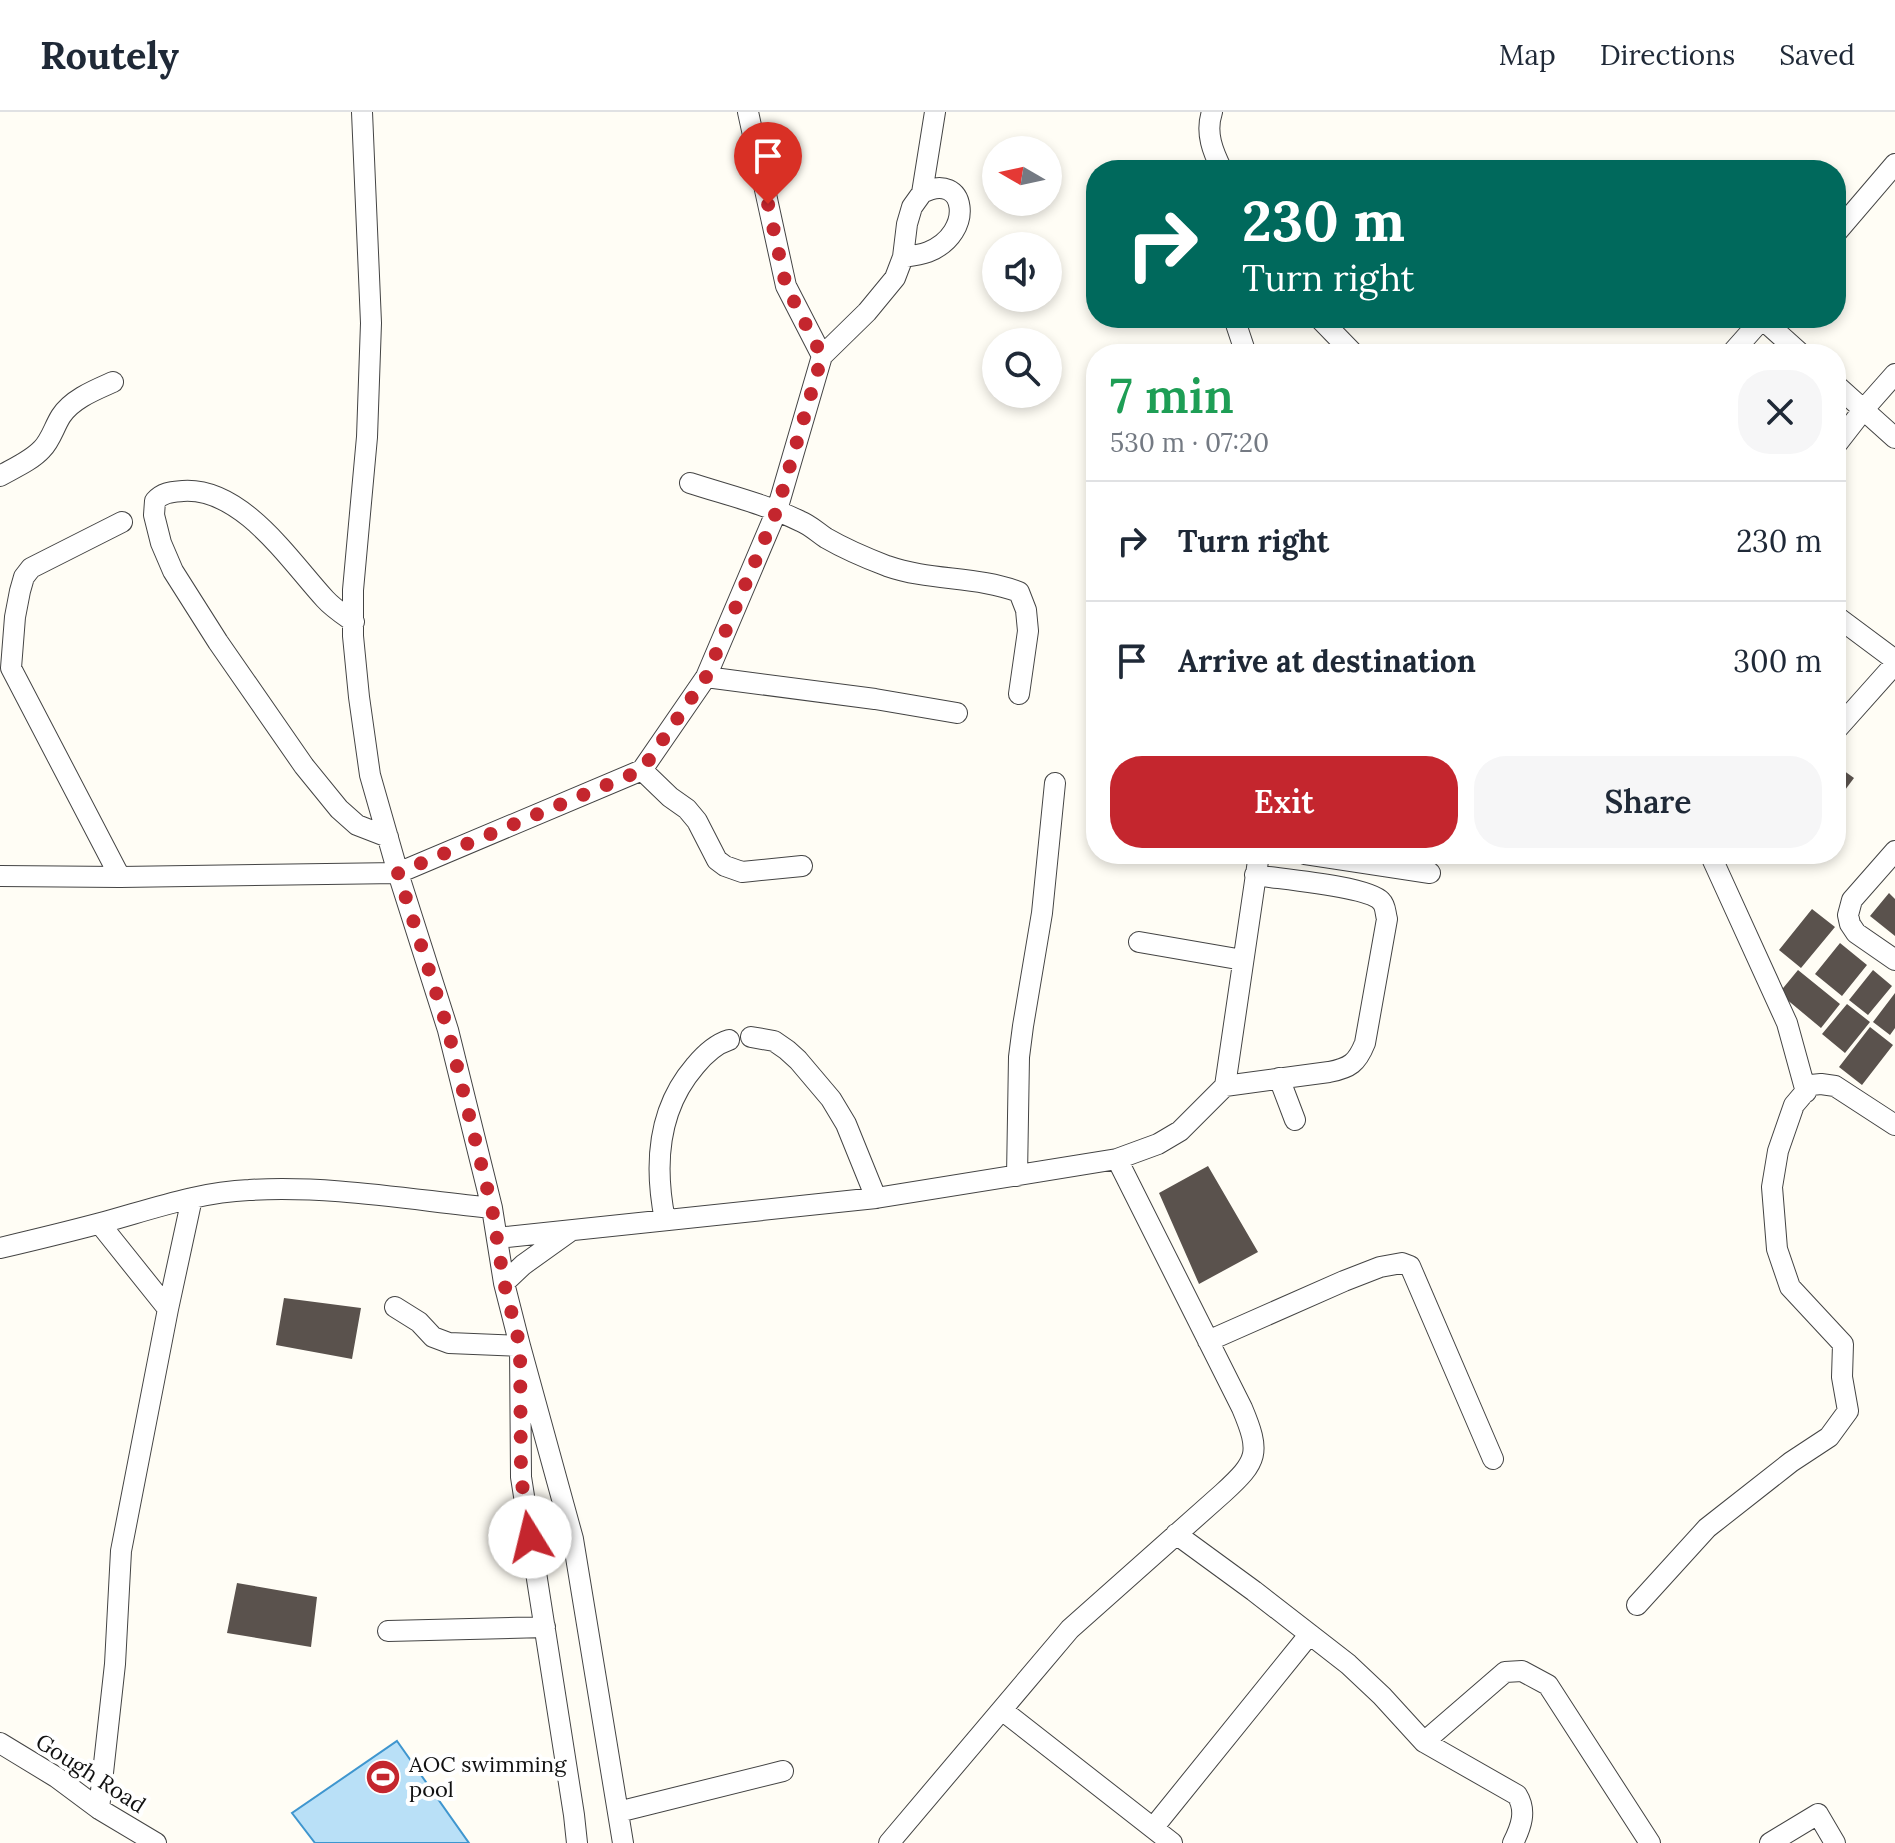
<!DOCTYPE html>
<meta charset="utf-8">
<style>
body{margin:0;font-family:Lora,serif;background:#f6f6f7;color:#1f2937;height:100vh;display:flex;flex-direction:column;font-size:30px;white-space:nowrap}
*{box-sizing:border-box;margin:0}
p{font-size:26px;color:#747a83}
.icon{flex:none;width:44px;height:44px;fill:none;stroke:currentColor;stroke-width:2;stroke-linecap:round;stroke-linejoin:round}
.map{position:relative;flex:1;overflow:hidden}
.side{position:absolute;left:1086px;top:232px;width:760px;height:520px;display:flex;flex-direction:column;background:#fff;border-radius:32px;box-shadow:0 4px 12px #0003}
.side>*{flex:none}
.hud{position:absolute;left:1086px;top:48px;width:760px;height:168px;border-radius:32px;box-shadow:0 4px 12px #0003;background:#00695c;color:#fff;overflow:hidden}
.needle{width:52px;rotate:279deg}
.controls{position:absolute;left:982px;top:24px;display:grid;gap:16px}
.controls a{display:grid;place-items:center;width:80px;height:80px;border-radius:50%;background:#fff;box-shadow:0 4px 12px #0003;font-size:40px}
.pin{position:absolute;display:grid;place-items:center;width:68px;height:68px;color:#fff;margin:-82px -34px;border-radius:50% 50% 50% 0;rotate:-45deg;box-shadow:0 0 8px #0007}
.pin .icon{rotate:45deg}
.me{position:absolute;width:88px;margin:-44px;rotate:351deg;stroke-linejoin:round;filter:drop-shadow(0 0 6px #0008)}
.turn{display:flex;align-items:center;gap:28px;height:168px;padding:0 24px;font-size:36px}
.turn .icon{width:104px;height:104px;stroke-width:2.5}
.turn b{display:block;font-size:56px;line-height:68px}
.round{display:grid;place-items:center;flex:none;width:84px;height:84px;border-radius:32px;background:#f6f6f7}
.head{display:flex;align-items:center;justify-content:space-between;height:136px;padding:0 24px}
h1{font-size:48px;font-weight:600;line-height:60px;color:#1e9e55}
.action{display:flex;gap:16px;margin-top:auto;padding:16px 24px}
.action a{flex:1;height:92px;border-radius:32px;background:#c4262e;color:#fff;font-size:32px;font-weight:600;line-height:92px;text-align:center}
.action a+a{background:#f6f6f7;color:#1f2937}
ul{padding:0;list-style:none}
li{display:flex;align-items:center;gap:24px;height:120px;padding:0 24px;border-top:2px solid #e0e1e3}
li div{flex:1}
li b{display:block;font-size:30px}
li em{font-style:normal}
header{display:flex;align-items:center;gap:48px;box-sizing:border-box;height:112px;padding:0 40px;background:#fff;border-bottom:2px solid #e0e1e3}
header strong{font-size:38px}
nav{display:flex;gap:44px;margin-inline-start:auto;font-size:28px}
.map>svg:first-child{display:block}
.water{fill:#b9e0f7;stroke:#3f96cf;stroke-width:2}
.building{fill:#5a524d}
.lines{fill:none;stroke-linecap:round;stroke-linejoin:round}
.minor-casing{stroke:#444;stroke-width:22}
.minor{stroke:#fff;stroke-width:20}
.route{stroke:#c4262e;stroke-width:14;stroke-dasharray:0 25.2}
.labels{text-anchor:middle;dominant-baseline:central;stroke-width:8;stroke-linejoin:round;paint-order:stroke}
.poi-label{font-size:22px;fill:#111;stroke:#fff;text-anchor:start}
.street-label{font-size:22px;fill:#111;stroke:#fff}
</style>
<header>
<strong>Routely</strong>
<nav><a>Map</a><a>Directions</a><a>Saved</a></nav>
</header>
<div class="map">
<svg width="1895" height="1731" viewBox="0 0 1895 1731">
<rect width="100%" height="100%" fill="#fffdf5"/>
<path class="water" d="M397,1629L469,1731H315L292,1701Z"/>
<path class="building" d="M1836,653L1854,666L1836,690Z
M1889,781L1895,787V824L1870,804Z
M1812,797L1835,815L1801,856L1779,838Z
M1840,831L1867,853L1842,884L1815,862Z
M1798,858L1840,892L1821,916L1779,881Z
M1873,858L1892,874L1868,903L1849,888Z
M1895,881V916L1890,923L1873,910Z
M1847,892L1870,910L1845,941L1822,922Z
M1870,915L1893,933L1862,973L1839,955Z
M1208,1054L1258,1140L1199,1172L1159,1081Z
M284,1186L361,1196L352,1247L276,1233Z
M237,1471L317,1485L311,1535L227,1521Z"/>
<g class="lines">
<g class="minor-casing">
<path id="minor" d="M362,0L371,211L367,325L353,478V524L359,585L370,663L398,761L448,918L492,1096L504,1171L520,1234L521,1365L574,1703L577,1731
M748,0L786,174L822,244
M1212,0C1205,21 1213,40 1222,58
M1836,121L1895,52
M903,145C911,144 920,143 928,140C976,121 966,58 922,81
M1234,206L1246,242
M1319,206L1354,242
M1761,206L1801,242
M1731,242L1763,206
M1836,273L1895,326
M1836,333L1864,297L1895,262
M0,364C14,356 31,349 42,337C51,328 54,315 61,304C72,287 95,278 113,270
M690,371C727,383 765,392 800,409C810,413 817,420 826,426C845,437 866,446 887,454C930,469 977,464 1019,480L1026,498L1028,519L1019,582
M1836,504L1895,548
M354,510C344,503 333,496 325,487C290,449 242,375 183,379C172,380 163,380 155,389L154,403L161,431L173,459L218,530L304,654L339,697L357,713L388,725
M706,565L875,587L957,601
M1837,617L1895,552
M642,658L670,685L687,697L697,709L717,748L725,754L742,760L802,754
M1895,739L1852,788L1848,803L1850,812L1856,821L1895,848
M1305,742L1430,761
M1710,742L1787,911L1806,980
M0,764L120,765L398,761L642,658L706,565L777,398L822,244L867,200L895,166L903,145L907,112L912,95L922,81L935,0
M120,765L11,556L15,505L20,479L24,465L31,456L122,410
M1139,830L1243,848
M751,925L774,929L787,938L798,948L831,987L846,1012L876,1086
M1279,966L1295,1008
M1225,974L1329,960C1350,956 1357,951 1365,931L1387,807C1385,800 1386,794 1381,789C1367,774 1279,767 1255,763
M1117,1047L1158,1032L1180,1019L1225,974L1259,742
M1017,1064L1019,945L1023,914L1042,801L1055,671
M665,1108C654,1053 657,998 695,954C704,943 716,932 729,928
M100,1112L168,1197
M497,1126L876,1086L1117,1047L1242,1296C1261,1341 1258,1349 1223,1381L1070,1517L889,1731
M0,1136C34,1128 67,1120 101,1111C149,1098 198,1080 249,1078C329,1073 412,1088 492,1096
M504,1171L523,1153L569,1120
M395,1195L419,1210L433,1225L449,1231L520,1234L573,1427L623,1731
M1208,1229L1344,1169L1380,1155L1402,1151L1410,1154L1493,1347
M1176,1422L1254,1479L1348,1552L1382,1584L1424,1630L1517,1683C1527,1699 1521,1715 1513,1731
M1637,1493L1707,1416L1791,1350L1829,1325L1848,1299L1842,1265L1843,1232L1790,1175L1777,1137L1772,1075L1778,1039L1794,993L1811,973L1821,972L1835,974L1895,1013
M388,1519L545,1515
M1002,1598L1172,1731
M1424,1630L1505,1560L1522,1559L1548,1573L1650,1731
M0,1631L56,1665L99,1697L156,1731
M99,1697L115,1552L121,1439L168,1197L192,1086
M618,1700L783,1659
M1153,1716L1309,1523
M1770,1731L1818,1702L1835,1731"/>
</g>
<use href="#minor" class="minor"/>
</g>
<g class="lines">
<path class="route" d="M530,1425L521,1365L520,1234L504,1171L492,1096L448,918L398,761L642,658L706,565L777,398L822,244L786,174L768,92"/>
</g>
<defs>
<g id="stadium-disc" transform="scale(1.8)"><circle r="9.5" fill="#c4262e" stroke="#fff"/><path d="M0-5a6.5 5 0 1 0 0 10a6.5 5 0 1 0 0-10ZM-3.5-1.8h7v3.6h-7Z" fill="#fff"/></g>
</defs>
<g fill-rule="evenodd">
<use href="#stadium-disc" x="383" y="1665"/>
</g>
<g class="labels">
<g class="poi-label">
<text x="409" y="1652">AOC swimming<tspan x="409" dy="25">pool</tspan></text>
</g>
<g class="street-label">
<text transform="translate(91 1661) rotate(33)">Gough Road</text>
</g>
</g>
</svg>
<div class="controls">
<a><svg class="needle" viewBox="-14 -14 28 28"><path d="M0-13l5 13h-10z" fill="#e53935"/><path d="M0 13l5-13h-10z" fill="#747a83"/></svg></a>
<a><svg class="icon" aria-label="sound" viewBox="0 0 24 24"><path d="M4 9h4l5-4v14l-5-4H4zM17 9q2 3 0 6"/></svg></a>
<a><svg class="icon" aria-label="search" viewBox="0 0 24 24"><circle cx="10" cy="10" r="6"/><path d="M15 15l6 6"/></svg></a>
</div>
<div class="pin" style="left:768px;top:92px;background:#d93025"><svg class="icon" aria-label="arrive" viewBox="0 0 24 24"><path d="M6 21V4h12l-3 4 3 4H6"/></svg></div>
<svg class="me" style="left:530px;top:1425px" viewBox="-20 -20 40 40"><circle r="19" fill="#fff"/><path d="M0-13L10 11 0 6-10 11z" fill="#c4262e"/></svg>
<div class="hud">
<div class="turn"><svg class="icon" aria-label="right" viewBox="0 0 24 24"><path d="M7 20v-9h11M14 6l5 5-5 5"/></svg><div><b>230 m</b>Turn right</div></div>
</div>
<section class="side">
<div class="head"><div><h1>7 min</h1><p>530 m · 07:20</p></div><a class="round"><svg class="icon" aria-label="close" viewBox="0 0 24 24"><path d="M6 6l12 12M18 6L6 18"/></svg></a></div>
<ul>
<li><svg class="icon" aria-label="right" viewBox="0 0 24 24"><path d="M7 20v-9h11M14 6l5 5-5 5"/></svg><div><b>Turn right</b></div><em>230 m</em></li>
<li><svg class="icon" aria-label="arrive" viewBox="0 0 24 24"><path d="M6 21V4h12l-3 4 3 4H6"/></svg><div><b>Arrive at destination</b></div><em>300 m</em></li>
</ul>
<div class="action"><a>Exit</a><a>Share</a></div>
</section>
</div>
